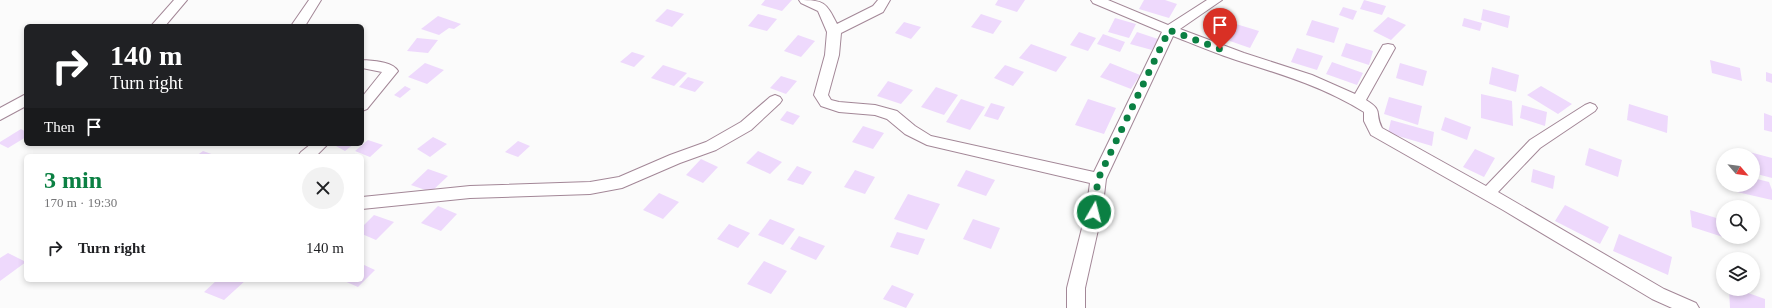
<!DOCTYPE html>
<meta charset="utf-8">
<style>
body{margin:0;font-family:"Times New Roman",serif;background:#f2f2f2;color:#202124;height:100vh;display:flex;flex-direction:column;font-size:15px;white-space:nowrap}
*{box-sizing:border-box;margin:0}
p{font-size:13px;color:#757577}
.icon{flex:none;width:22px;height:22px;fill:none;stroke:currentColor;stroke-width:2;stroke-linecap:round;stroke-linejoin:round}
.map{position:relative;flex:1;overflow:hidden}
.side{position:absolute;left:24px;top:154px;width:340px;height:128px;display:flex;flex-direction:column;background:#fff;border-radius:6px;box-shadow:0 2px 6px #0003}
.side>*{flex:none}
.guide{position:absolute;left:24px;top:24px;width:340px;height:122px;border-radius:6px;box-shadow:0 2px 6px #0003;background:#202124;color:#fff;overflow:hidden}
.needle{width:26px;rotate:118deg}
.tools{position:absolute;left:1716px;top:148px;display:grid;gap:8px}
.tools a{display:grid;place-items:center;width:44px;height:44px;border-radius:50%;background:#fff;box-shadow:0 2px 6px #0003;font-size:20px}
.pin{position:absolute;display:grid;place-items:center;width:34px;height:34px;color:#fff;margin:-41px -17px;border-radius:50% 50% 50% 0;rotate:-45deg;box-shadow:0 0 4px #0007}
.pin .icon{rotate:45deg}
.me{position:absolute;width:44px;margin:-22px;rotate:8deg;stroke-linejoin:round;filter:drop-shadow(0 0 3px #0008)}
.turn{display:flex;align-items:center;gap:14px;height:84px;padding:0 20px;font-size:18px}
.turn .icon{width:52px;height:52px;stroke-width:2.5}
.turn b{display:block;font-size:28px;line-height:34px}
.then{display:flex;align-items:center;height:38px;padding:0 20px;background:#0003;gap:8px;font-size:15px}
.round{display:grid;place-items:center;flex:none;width:42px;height:42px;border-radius:21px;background:#f2f2f2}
.head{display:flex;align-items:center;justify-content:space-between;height:68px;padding:0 20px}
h1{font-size:24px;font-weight:700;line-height:30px;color:#0b8043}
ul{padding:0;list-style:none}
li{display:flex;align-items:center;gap:12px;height:52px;padding:0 20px}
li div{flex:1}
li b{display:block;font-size:15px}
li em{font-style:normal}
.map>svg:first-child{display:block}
.building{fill:#eed9fc}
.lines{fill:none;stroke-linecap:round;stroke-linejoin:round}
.minor-casing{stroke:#a38797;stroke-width:2}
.minor{fill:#fff;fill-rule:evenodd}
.route{stroke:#0b8043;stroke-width:7;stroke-dasharray:0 12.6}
</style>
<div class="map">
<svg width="1772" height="308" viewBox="0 0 1772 308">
<rect width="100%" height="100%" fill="#fbfbfb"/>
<path class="building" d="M765,0H792L782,11L761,5Z
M998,0H1025L1017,12L995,5Z
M1144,0H1165L1177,4L1169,18L1139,9Z
M1364,0L1386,6L1382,15L1360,9Z
M1343,7L1357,11L1353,20L1339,15Z
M667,9L684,14L672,27L655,21Z
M1483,9L1510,16L1508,28L1481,20Z
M758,14L777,19L767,31L748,26Z
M981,14L1002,21L993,34L971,27Z
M438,16L461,24L454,29L449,28L439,35L421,29Z
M1388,17L1406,25L1391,40L1373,31Z
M1115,18L1136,24L1129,38L1108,32Z
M1464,18L1482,23L1480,31L1462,26Z
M1312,20L1339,28L1334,43L1306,35Z
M904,22L921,27L911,39L895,33Z
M1236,24L1259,31L1250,48L1227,40Z
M1079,32L1096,38L1088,51L1070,45Z
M1137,32L1158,39L1152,50L1130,44Z
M1103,34L1125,42L1120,52L1097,44Z
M798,35L815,41L801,57L784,51Z
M417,38L438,40L428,53L407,51Z
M1346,43L1373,51L1369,65L1341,56Z
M1031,44L1067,57L1056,72L1019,58Z
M1297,48L1323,56L1317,70L1291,62Z
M632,52L645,56L634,67L620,62Z
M1710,60L1740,68L1742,81L1712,73Z
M1332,62L1363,73L1357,85L1326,74Z
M425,63L444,70L427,84L408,77Z
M1110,63L1140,75L1131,89L1100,77Z
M1400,63L1427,71L1423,86L1396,78Z
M663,65L687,73L674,86L651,78Z
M1005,65L1024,72L1013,86L994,78Z
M1492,67L1519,75L1516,92L1489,84Z
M1766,72L1772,74V83L1766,81Z
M781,76L797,81L786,94L770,88Z
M688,77L704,82L695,92L679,87Z
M888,81L913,90L901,104L877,96Z
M405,86L411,89L400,98L394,95Z
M1541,86L1572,104L1558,114L1527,95Z
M936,87L958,95L944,115L921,107Z
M1481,94L1512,101L1513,126L1481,118Z
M1389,97L1422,106L1418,125L1384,114Z
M961,99L985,107L970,130L946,122Z
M1088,99L1116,108L1104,134L1075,125Z
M991,103L1005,107L998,120L984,116Z
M1629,104L1668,116L1667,133L1627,120Z
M1522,105L1547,112L1545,126L1520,118Z
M787,111L800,116L793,125L780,120Z
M1764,113L1772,116V132L1764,130Z
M1445,117L1471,127L1467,140L1441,130Z
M1391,120L1434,132L1432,146L1388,133Z
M863,126L884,133L873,149L852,142Z
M21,129L26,132V137L8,148L0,144V142Z
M433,137L447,144L430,157L417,149Z
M368,140L383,145L370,157L355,151Z
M518,141L530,146L518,157L505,152Z
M339,144H354L345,151L336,146Z
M1589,148L1622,160L1618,177L1585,165Z
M1475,149L1495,158L1484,177L1463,167Z
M1738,149L1772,158V178L1753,173V155H1739Z
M203,151L217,156H196Z
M758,151L782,162L770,174L746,163Z
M701,159L718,167L703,183L686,175Z
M797,166L812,172L803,185L787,180Z
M428,169L448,176L431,192L411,185Z
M1533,169L1555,176L1553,189L1531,182Z
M855,170L875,177L865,194L844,187Z
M966,170L995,180L986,196L957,186Z
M1753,178L1769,182L1772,190V200L1737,192L1735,185H1753Z
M659,193L679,202L663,219L643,210Z
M908,194L940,204L927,230L894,219Z
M1565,205L1609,227L1600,244L1555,221Z
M438,206L457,214L441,231L421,223Z
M1690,210L1723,220V237L1692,227Z
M374,215L394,222L376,240L362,234V227Z
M770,219L795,229L783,245L758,235Z
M973,219L1000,228L991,249L963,239Z
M729,224L750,233L738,248L717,239Z
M897,232L925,239L918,255L890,247Z
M1619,234L1672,257L1668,275L1613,251Z
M799,236L825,246L816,260L790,249Z
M1725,237H1739V242Z
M8,253L26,262L0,281V258Z
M764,261L787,271L771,294L747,284Z
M362,264L375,270L358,287L342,280H362Z
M217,280H246L224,300L204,292Z
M892,285L914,294L906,308L883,299Z
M1729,289H1737L1765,299V308H1730Z"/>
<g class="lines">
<g class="minor-casing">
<path id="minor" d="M174,0H187L165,26H151Z
M309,0H321L305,26H291Z
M799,0C824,0 826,2 837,24L873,6L878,0H890L883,12L841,33L839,55L828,95L831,100L839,102L875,105L897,111L915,126L931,136L1094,172L1162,32L1093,3L1091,0H1108L1168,25L1207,0H1222L1180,29L1244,53L1312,75L1355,94L1383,45L1388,44L1393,45L1395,48L1366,100C1384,111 1374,112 1382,128L1486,186L1530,140L1585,105L1590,103L1595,105L1597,108L1595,111L1540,148L1498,192L1664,289L1696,303L1699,308H1672L1652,299L1503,210L1371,135L1364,121V112C1324,87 1280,74 1236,60C1215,53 1194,44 1173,36L1106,179L1102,212L1085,288V308H1067V288L1086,212L1090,183L927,145L905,134L887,119L875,115L839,112L821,106L814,95L825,55L827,32L818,11L801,3Z
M362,60C373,61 392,61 398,71L367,109L362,111V97L382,72L362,68Z
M26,94V106L0,120V108Z
M775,95L780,97L782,100L780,103L751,130L716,150L680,163L622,188L590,194L470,198L362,209V197L470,186L590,182L619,177L670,155L706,142L741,122L770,97Z
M311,144H328L316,156H298L301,152Z"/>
</g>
<use href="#minor" class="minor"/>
</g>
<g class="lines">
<path class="route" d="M1094,212L1098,179L1169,30L1220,49"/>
</g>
</svg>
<div class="tools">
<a><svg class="needle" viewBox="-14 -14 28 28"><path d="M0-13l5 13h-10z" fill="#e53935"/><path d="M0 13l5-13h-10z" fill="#757577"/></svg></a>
<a><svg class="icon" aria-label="search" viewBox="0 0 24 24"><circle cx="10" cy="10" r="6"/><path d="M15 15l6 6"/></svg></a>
<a><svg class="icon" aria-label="layers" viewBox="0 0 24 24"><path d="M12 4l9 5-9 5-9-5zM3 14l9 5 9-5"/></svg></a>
</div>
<div class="pin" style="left:1220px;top:49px;background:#d93025"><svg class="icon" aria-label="arrive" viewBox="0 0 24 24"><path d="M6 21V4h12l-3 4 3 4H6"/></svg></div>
<svg class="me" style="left:1094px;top:212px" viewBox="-20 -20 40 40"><circle r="17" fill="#0b8043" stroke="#fff" stroke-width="3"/><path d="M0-11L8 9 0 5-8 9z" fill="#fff"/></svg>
<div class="guide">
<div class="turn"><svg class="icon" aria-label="right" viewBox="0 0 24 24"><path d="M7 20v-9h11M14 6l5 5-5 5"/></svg><div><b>140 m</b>Turn right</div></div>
<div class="then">Then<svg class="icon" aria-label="arrive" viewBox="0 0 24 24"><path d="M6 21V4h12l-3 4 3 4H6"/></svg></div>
</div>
<section class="side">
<div class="head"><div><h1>3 min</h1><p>170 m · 19:30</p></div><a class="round"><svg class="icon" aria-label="close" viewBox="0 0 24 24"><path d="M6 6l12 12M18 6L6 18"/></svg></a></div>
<ul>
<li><svg class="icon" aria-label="right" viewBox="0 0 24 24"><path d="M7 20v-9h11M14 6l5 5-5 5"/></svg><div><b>Turn right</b></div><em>140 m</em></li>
</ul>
</section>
</div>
